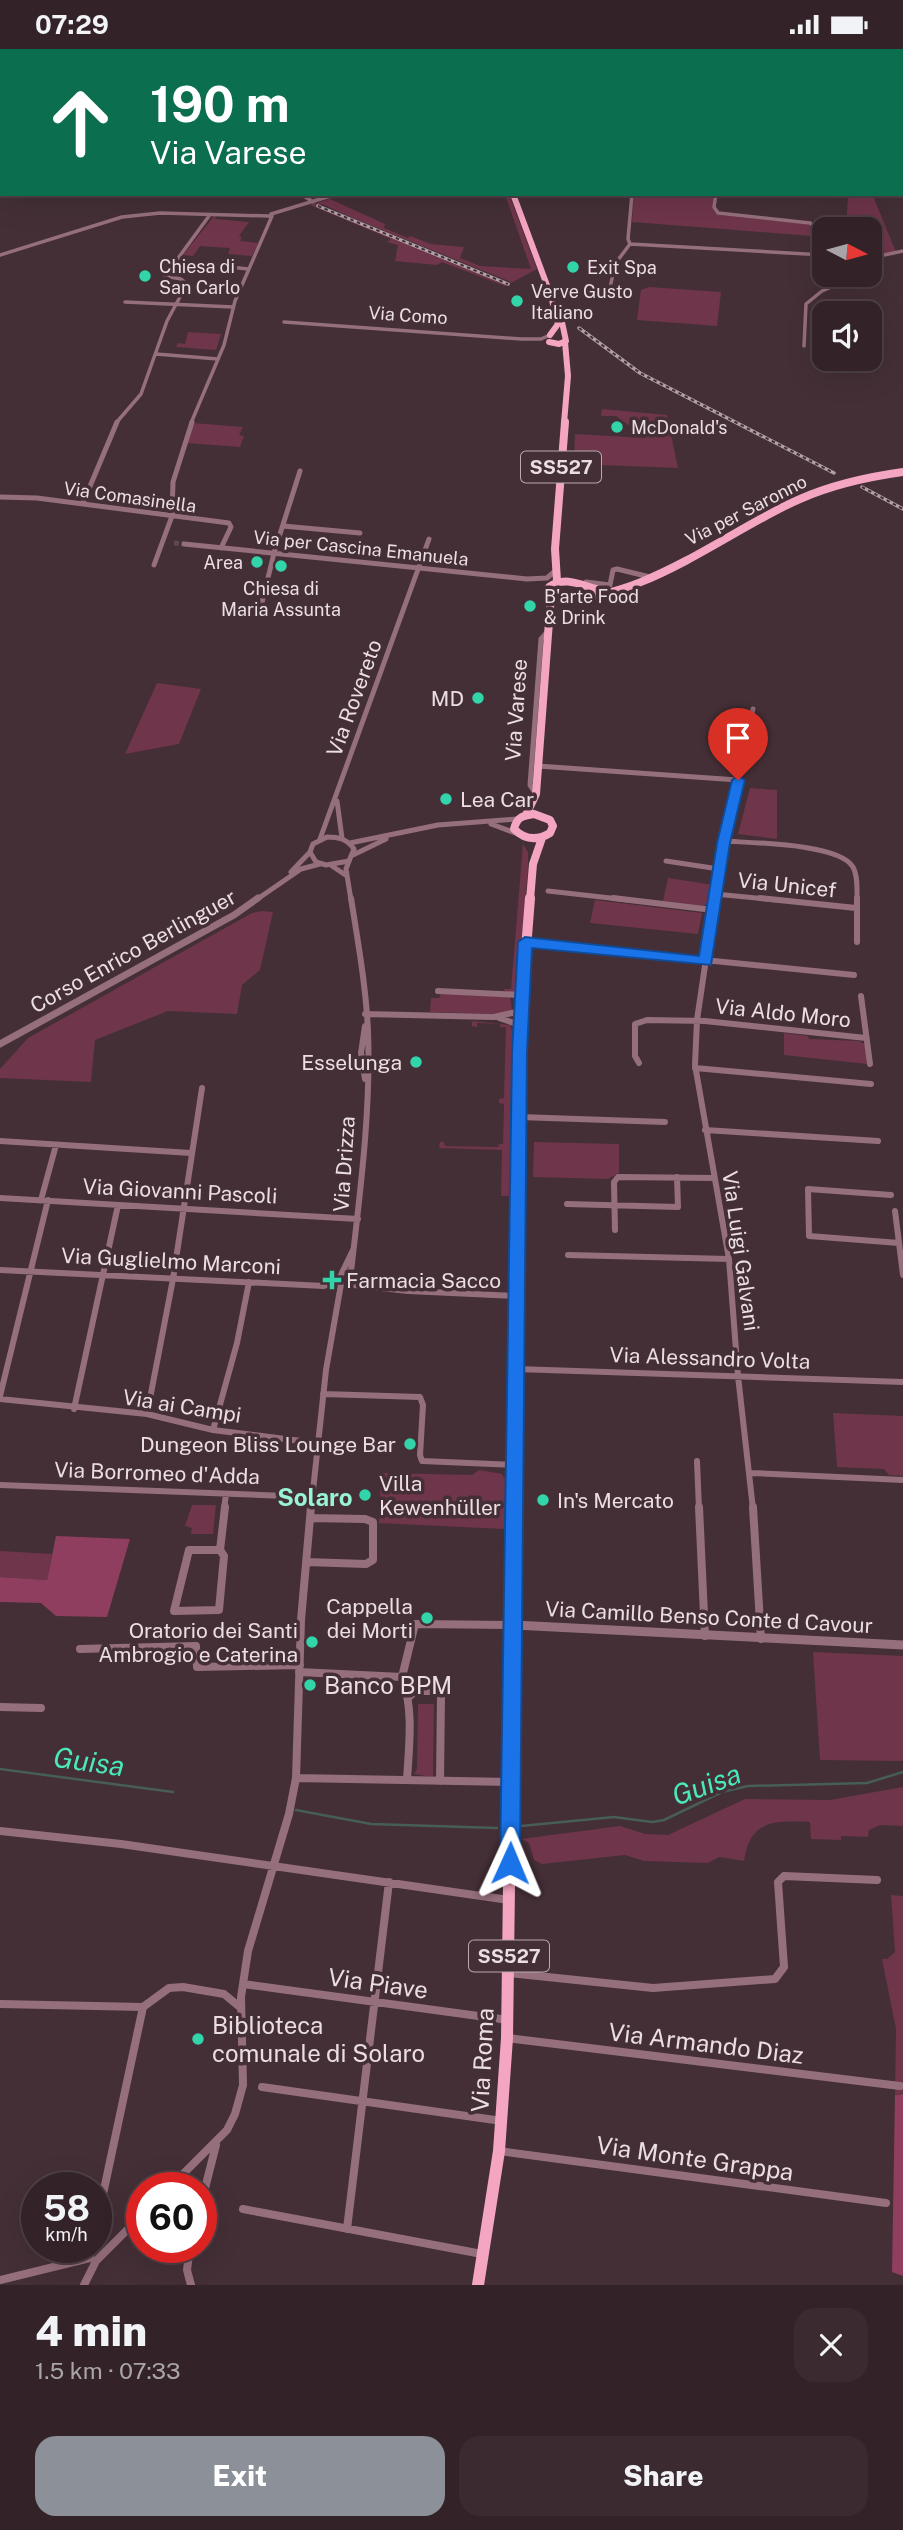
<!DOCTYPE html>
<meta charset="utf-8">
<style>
body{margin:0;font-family:"Public Sans",sans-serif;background:#3b2b30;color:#f1f3f6;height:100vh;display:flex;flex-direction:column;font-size:26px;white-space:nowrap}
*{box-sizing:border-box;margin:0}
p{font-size:23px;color:#a9a4a8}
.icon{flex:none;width:38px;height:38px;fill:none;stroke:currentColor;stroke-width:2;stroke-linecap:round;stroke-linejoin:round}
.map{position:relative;height:2236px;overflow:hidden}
.side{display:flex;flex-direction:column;background:#332328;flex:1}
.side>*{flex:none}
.banner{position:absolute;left:0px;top:0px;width:903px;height:147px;box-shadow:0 7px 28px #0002,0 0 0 2px #4e4045;background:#0b6e4f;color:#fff;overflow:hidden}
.needle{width:46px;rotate:96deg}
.tools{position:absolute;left:812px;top:168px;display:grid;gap:14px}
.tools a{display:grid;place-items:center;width:70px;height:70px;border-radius:14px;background:#332328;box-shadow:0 7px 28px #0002,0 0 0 2px #4e4045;font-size:35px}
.speed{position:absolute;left:21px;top:2123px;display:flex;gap:14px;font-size:35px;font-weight:700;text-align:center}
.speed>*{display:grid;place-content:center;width:91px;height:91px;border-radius:50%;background:#332328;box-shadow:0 7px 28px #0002,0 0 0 2px #4e4045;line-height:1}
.speed small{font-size:18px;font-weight:400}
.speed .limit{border:10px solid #d22;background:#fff;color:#111}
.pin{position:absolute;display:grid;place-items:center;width:60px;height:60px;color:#fff;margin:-72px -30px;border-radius:50% 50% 50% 0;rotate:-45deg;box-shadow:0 0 7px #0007}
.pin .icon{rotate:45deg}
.me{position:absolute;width:77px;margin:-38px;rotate:1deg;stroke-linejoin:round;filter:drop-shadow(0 0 5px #0008)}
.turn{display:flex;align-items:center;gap:24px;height:147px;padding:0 35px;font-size:32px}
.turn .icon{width:91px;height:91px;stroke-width:2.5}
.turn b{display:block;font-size:49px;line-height:60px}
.round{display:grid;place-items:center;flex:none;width:74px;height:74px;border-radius:21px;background:#3b2b30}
.headline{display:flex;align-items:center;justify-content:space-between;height:119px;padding:0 35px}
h1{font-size:42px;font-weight:800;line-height:52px}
.primary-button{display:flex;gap:14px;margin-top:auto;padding:14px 35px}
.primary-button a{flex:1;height:80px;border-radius:21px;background:#8c9099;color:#fff;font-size:28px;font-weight:800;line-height:80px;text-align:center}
.primary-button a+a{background:#3b2b30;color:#f1f3f6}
.status{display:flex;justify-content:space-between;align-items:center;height:49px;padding:0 35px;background:#332328;direction:ltr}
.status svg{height:19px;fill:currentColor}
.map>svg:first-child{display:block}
.green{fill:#6f354b;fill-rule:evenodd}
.forest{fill:#8f3e5f}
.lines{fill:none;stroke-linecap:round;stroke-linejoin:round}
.stream{stroke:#475d57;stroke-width:2.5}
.minor-tunnel{stroke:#5d4950;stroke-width:5;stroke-dasharray:5 2.5;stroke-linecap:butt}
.minor-far3{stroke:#966f7c;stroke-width:3.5}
.minor-far2{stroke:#966f7c;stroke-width:5}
.minor-far1{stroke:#966f7c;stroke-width:6}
.minor{stroke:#966f7c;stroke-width:8}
.tertiary-far2{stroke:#966f7c;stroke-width:5}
.tertiary-far1{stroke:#966f7c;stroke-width:7}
.tertiary{stroke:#966f7c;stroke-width:9}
.primary-far3{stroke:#f4a5c1;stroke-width:6}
.primary-far2{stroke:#f4a5c1;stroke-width:8}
.primary-far1{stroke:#f4a5c1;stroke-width:10}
.primary{stroke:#f4a5c1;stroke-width:12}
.rail-casing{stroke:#b1a1a6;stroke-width:3.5}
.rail{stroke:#442f36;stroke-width:2;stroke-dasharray:3.5;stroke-linecap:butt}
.route{fill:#1a73e8;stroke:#114b97;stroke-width:2}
.poi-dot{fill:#32d4a9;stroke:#442f36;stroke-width:2.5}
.labels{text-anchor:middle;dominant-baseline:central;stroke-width:7;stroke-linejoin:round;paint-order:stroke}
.far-poi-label{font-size:18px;fill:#ebdee2;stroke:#442f36;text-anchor:start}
.far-street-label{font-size:18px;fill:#ebdee2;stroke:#442f36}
.shield{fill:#442f36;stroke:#b9aaae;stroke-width:2}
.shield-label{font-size:19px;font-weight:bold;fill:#ebdee2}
.street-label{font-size:21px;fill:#ebdee2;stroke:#442f36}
.poi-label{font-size:21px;fill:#ebdee2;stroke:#442f36;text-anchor:end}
.quarter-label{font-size:24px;font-weight:bold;fill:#98f4d4;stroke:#442f36}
.near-poi-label{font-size:24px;fill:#ebdee2;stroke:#442f36;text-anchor:start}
.near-street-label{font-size:24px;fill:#ebdee2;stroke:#442f36}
.near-water-label{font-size:28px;font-style:italic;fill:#49e9bb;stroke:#442f36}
</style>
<div class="status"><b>07:29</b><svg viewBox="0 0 49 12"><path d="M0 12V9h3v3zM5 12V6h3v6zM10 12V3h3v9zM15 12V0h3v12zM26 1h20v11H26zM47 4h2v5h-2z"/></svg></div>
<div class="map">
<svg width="903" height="2236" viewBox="0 0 903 2236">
<rect width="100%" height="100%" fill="#442f36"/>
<path class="green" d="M505,145H509L537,220L505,237L442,213L437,216L395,212L398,196L387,193L391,190L310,156L330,150L385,175L384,179L408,189L410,187L431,195L464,198L460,209L480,217L531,220ZM322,155L348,167L511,233L506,235L317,157Z
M634,145H714V163L719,166L806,175L810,176L812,187L632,173Z
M873,147L896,203L870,207V180H824V205H819V176L846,178L848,148Z
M214,167H216L215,170L249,173L239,187L242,188L240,192L258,194L252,207L228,205L230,199L200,197L193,207L183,206Z
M649,238L721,243L717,277L637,271L641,241Z
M188,283L221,285L216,301L176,298L178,294L185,295Z
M602,360L667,366L678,419L574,415L575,385L646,389L616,367H601Z
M193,374L243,378L239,386L244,387L240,398L187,394Z
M157,634L201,640L179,695L125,705Z
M750,739L777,741V790L738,785Z
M523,795L528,803V820L518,942L514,944L505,943L504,940H511Z
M668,829L714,836L710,854L703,857L663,852Z
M595,851L702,864L698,885L590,874Z
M262,862L273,863L260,921L242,936L237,965L168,962L95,991L91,1033L0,1029V1020L28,989L252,864Z
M441,945L510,948L512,961L500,965L430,963L431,949H439Z
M472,972L510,976L514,985L510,1057L512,1147H501L502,1101L439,1099L440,1093H444L445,1097L498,1098L499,1095H503L504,1055L499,1054V1050L504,1049L506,978H500V975L477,974V978L472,977Z
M784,984L808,987L809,990L859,992L865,995L867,1015L784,1006Z
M534,1093L619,1095V1124L608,1130L533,1128Z
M833,1364L903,1367V1427L889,1426L884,1420L837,1418Z
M479,1421L502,1425L505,1430L504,1480L379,1474L381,1424L472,1426Z
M192,1456H216L213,1485H191L192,1479L185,1477Z
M0,1502L52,1505L47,1531L0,1528Z
M813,1603L903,1607V1712L820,1711Z
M418,1655H434L433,1728L414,1725L417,1720Z
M903,1738V1777L880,1776L869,1781L868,1788L841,1787V1791L811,1790L810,1773C775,1772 750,1770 744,1812L719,1808L708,1814L644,1812L625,1806L542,1815L534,1811L529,1794L521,1790L620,1777L645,1785L668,1786L745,1750L830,1751Z
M891,1846L903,1847V2044L895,2046L896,1980L882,1910H887L895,1903Z"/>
<path class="forest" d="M56,1487L130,1490L107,1568L56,1567L41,1554L0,1553V1528L47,1531Z
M903,2045V2227L892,2223L895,2046Z"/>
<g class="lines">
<path class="stream" d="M0,1720L173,1743
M296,1761L371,1775L497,1779
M521,1777L614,1768L652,1773L664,1771L722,1743L748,1737L867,1734L903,1723"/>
<path class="minor-tunnel" d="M174,494L184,495"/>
<path class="minor-far3" d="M24,2L26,0
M315,2L317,0
M0,30L2,28
M301,145L313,153
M716,145L714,158L718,164L810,174L814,177L816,205
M271,165L337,145
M630,195L824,206
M0,206L122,168L160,164L269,167
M870,209L903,202
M176,212L248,220
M610,239L615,215L630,195L628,190L632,145
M125,253L233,258
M284,273L521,290H541L550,286
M804,297L806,255L822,242L859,226
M156,305L218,310
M116,374L141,345L167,272L187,235L181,230L165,227L209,167
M191,374L224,296L235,252L272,167"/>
<path class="minor-far2" d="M0,448L37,449L229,474L231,478L221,499
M83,454L117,373
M283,477L360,484
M184,495L527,530L547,529L555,522
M154,516L172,467L173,433L192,373
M586,533L610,536L613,521L617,520L650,528
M260,562L274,504L300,422
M538,717L738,731
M536,745L530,736L541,590L549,581
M337,752L342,789
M320,790L429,490
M724,792C750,794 839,794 853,818C858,827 857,841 857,851
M349,812L346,820L351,851
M666,812L719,820
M332,817L347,827
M548,842L628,851
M715,845L777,851
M715,851L723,794L753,660"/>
<path class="minor-far1" d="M351,849C358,893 366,938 368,982C371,1063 360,1143 351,1223
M613,849L713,861
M715,849L697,971L695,1016L729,1210L738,1327L753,1460
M760,849L856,859
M525,893L854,926
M857,893V849
M438,942L521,946
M861,947L870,1015
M365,965L494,968L521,962
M499,969L520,976
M365,977L361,1004L365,1030
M639,1014L635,1007V975L647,971L705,972L866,989
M695,1019L871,1035
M519,1068L665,1073
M705,1081L878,1092
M0,1092L191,1104
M891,1146L808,1140L809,1187L899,1194
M0,1149L358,1170
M41,1151L56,1096
M567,1155L678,1158L677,1128
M895,1162L903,1226
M615,1181L614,1133L618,1128L714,1129
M568,1206L729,1210
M0,1221L324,1237L340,1232
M348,1223L368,1236
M354,1236L408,1242L517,1247
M516,1320L903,1333
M323,1345L420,1348L423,1356L420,1406L422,1412L515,1416
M0,1347L48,1151
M0,1350L147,1365L213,1381L317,1394
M74,1360L118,1156
M147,1365L173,1230L202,1039
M213,1381L237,1294L249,1233
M697,1412L699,1460
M751,1424L903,1431
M0,1436L312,1448
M224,1460L226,1445
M311,1460L326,1321L341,1235L339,1230L353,1201"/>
<path class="minor" d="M699,1458L705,1587
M753,1458L761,1590
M189,1501H220L224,1507L219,1561L174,1562Z
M220,1501L225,1458
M306,1513L366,1515L373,1511V1473L365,1470L310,1469
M80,1600L196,1597L197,1618L300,1616
M299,1623L402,1628L415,1575L514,1576
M402,1628C414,1661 409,1696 407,1731
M409,1648L415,1642H437L441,1645L440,1732
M0,1658L41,1659
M296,1729L511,1733
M0,1782L121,1795L509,1851
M509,1924L653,1939L775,1930L784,1918L778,1833L784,1827L877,1831
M243,1935L508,1971
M0,1955L143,1958
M143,1958L169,1939L183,1938L224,1945L241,1959
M507,1989L900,2037
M262,2038L502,2072
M499,2102L886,2154
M170,2138L227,2081L235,2065L243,2036L241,1948L248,1902L289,1765L296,1729L301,1571L311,1458
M201,2155L216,2096
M243,2160L482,2205
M96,2178L143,1958
M347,2180L389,1833
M190,2198L187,2221L191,2236
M90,2209L92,2198
M0,2231L90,2209
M84,2236L96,2212L142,2166"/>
<path class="tertiary-far2" d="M491,775L518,785
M327,788C339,788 347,790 354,800L349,812L326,816L316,813L310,803L313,795Z
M350,794L438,776L517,770
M353,806L386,790
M291,823L310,803
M256,851L301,820L320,815"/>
<path class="tertiary-far1" d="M0,995L234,866L258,849"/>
<path class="tertiary" d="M514,1576L903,1596"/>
<path class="primary-far3" d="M513,145L551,247L558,275L550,286
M549,293L559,295L566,292L562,273
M564,374L568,327L565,293"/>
<path class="primary-far2" d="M557,532L555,500L565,373
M551,546C630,563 729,480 800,450C834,435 867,428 903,423
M534,765L550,771L553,777L550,784C537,792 525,791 514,780C517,768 522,767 534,765Z
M526,766L536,745L551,546L549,538C566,526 582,537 600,541
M530,851L533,815L542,789"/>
<path class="primary-far1" d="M514,1460L520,976L530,849"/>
<path class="primary" d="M478,2236L499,2102L507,1989L514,1458"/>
<g class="rail-casing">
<path id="rail" d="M394,2L404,0
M491,2L500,0
M318,157L508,235
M579,279L640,324L834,424
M862,438L903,460"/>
</g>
<use href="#rail" class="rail"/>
</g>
<path class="route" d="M738,727L745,731L730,794L711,916L532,899L527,1004L520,1814L517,1821L510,1823L503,1821L500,1814L512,1004L518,893L525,888L699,907L717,794L732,731Z"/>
<g class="poi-dot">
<circle cx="573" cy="218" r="7"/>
<circle cx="145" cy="227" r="7"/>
<circle cx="517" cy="252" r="7"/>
<circle cx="617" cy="378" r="7"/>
<circle cx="257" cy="513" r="7"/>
<circle cx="281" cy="517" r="7"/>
<circle cx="530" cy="557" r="7"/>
<circle cx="478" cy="649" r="7"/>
<circle cx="446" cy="750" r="7"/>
<circle cx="416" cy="1013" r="7"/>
<path d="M328.5 1220.5h7v7h7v7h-7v7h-7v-7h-7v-7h7z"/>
<circle cx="410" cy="1395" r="7"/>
<circle cx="365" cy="1446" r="7"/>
<circle cx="543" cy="1451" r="7"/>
<circle cx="427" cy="1569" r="7"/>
<circle cx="312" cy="1593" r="7"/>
<circle cx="310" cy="1636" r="7"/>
<circle cx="198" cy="1990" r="7"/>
</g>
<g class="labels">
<g class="far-poi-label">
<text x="159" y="217">Chiesa di<tspan x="159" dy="21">San Carlo</tspan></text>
<text x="587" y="218">Exit Spa</text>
<text x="531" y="242">Verve Gusto<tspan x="531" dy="21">Italiano</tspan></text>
<text x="631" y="378">McDonald's</text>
<text x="243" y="513" text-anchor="end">Area</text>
<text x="281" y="539" text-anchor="middle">Chiesa di<tspan x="281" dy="21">Maria Assunta</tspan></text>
<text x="544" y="547">B'arte Food<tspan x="544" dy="21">&amp; Drink</tspan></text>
</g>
<g class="far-street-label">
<text transform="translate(408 266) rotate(4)">Via Como</text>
<text transform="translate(130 448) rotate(8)">Via Comasinella</text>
<text transform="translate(746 461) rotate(-27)">Via per Saronno</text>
<text transform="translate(361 499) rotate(6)">Via per Cascina Emanuela</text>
</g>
<g class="shield">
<rect x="521" y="402.5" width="80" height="31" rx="5"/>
<rect x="469" y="1891.5" width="80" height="31" rx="5"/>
</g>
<g class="shield-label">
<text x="561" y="418">SS527</text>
<text x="509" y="1907">SS527</text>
</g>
<g class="street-label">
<text transform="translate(354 649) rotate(-70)">Via Rovereto</text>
<text transform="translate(516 661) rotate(-86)">Via Varese</text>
<text transform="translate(787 836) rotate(6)">Via Unicef</text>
<text transform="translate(133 902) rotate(-29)">Corso Enrico Berlinguer</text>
<text transform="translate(783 964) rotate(6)">Via Aldo Moro</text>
<text transform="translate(344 1115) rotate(-86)">Via Drizza</text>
<text transform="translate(180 1142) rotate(3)">Via Giovanni Pascoli</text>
<text transform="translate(741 1202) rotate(82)">Via Luigi Galvani</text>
<text transform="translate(171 1212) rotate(3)">Via Guglielmo Marconi</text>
<text transform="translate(710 1309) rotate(2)">Via Alessandro Volta</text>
<text transform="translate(182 1357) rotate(9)">Via ai Campi</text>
<text transform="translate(157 1424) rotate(2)">Via Borromeo d'Adda</text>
<text transform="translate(709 1568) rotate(3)">Via Camillo Benso Conte d Cavour</text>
</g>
<g class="poi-label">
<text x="464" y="649">MD</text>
<text x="460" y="750" text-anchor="start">Lea Car</text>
<text x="402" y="1013">Esselunga</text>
<text x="346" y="1231" text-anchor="start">Farmacia Sacco</text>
<text x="396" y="1395">Dungeon Bliss Lounge Bar</text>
<text x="379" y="1434" text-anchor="start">Villa<tspan x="379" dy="24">Kewenhüller</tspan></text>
<text x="557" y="1451" text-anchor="start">In's Mercato</text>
<text x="413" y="1557">Cappella<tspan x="413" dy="24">dei Morti</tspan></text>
<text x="298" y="1581">Oratorio dei Santi<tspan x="298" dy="24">Ambrogio e Caterina</tspan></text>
</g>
<g class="quarter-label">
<text x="315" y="1448">Solaro</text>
</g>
<g class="near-poi-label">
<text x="324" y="1636">Banco BPM</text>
<text x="212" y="1976">Biblioteca<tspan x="212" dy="28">comunale di Solaro</tspan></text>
</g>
<g class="near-street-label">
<text transform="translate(378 1934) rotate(8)">Via Piave</text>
<text transform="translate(706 1994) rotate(7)">Via Armando Diaz</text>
<text transform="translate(482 2011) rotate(-87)">Via Roma</text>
<text transform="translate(695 2109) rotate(8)">Via Monte Grappa</text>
</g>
<g class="near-water-label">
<text transform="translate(89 1712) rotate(8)">Guisa</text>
<text transform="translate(706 1735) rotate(-20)">Guisa</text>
</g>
</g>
</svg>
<div class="tools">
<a><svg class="needle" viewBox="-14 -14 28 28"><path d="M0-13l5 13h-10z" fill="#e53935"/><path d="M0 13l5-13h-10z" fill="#a9a4a8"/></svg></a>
<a><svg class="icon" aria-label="sound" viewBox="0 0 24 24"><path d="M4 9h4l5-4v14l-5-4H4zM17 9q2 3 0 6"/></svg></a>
</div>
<div class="speed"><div>58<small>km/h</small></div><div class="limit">60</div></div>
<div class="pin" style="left:738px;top:731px;background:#d93025"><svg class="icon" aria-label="arrive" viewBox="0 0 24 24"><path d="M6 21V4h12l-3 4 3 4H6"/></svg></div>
<svg class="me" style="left:510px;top:1814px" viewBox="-20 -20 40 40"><path d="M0-17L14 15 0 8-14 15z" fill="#1a73e8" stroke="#fff" stroke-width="4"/></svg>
<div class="banner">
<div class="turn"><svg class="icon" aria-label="ahead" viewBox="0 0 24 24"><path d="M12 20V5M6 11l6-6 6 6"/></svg><div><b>190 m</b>Via Varese</div></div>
</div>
</div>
<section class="side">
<div class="headline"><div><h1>4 min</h1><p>1.5 km · 07:33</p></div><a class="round"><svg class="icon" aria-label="close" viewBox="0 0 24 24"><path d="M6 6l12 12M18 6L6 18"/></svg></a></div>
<div class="primary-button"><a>Exit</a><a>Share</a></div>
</section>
